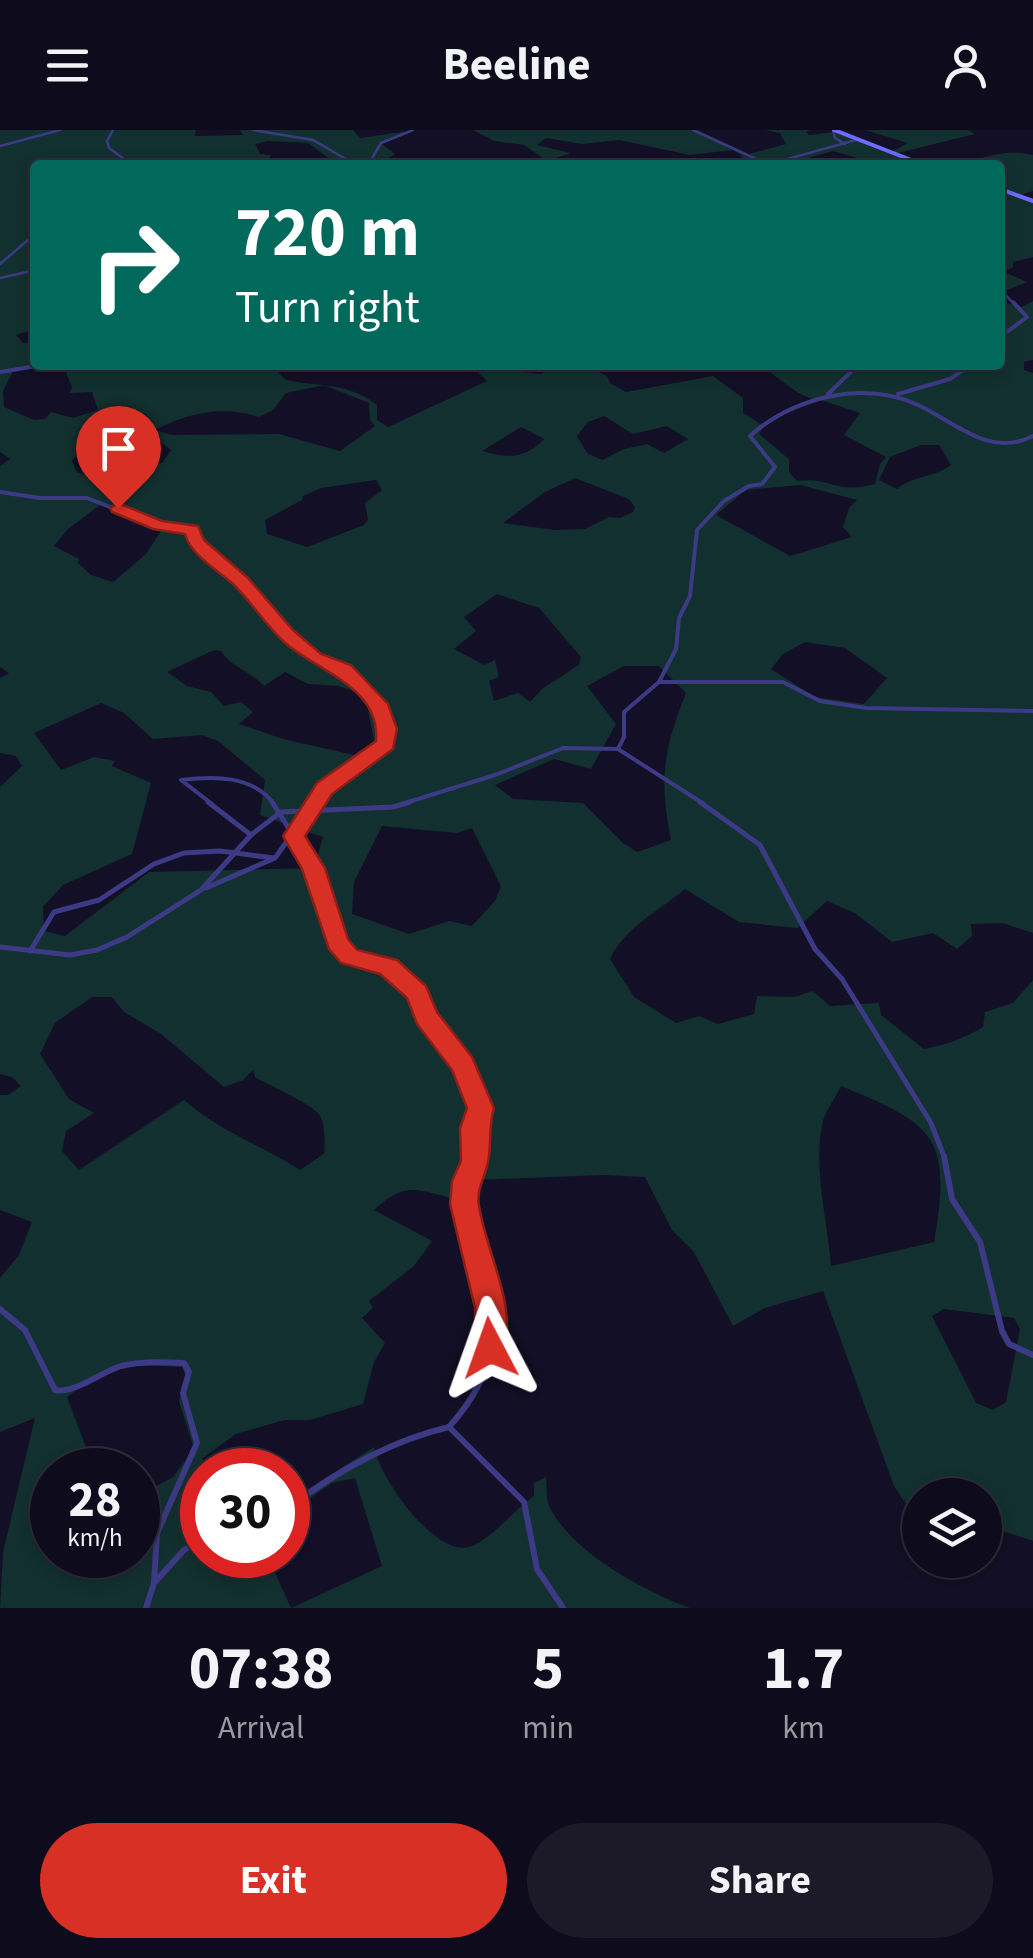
<!DOCTYPE html>
<style>
body{margin:0;font-family:"Source Sans 3",sans-serif;background:#1c1929;color:#f1f3f6;height:100vh;display:flex;flex-direction:column;font-size:38px;white-space:nowrap}
*{box-sizing:border-box;margin:0}
p{font-size:32px;color:#9b9ba3}
.icon{flex:none;width:55px;height:55px;fill:none;stroke:currentColor;stroke-width:2;stroke-linecap:round;stroke-linejoin:round}
.map{position:relative;height:1478px;overflow:hidden}
.sheet{display:flex;flex-direction:column;background:#0e0b1c;flex:1}
.sheet>*{flex:none}
.hud{position:absolute;left:30px;top:30px;width:975px;height:210px;border-radius:10px;box-shadow:0 5px 15px #0003,0 0 0 2px #2e2b3b;background:#00695c;color:#fff;overflow:hidden}
.fabs{position:absolute;left:902px;top:1348px;display:grid;gap:20px}
.fabs a{display:grid;place-items:center;width:100px;height:100px;border-radius:50%;background:#0e0b1c;box-shadow:0 5px 15px #0003,0 0 0 2px #2e2b3b;font-size:50px}
.speed{position:absolute;left:30px;top:1318px;display:flex;gap:20px;font-size:50px;font-weight:700;text-align:center}
.speed>*{display:grid;place-content:center;width:130px;height:130px;border-radius:50%;background:#0e0b1c;box-shadow:0 5px 15px #0003,0 0 0 2px #2e2b3b;line-height:1}
.speed small{font-size:25px;font-weight:400}
.speed .limit{border:15px solid #d22;background:#fff;color:#111}
.pin{position:absolute;display:grid;place-items:center;width:85px;height:85px;color:#fff;margin:-102px -42px;border-radius:50% 50% 50% 0;rotate:-45deg;box-shadow:0 0 10px #0007}
.pin .icon{rotate:45deg}
.me{position:absolute;width:110px;margin:-55px;rotate:356deg;stroke-linejoin:round;filter:drop-shadow(0 0 8px #0008)}
.turn{display:flex;align-items:center;gap:35px;height:210px;padding:0 40px;font-size:45px}
.turn .icon{width:130px;height:130px;stroke-width:2.5}
.turn b{display:block;font-size:70px;line-height:85px}
.eta{display:flex;justify-content:space-evenly;align-items:center;height:170px;text-align:center}
.eta b{font-size:60px;font-weight:700;line-height:70px}
.button{display:flex;gap:20px;margin-top:auto;padding:20px 40px}
.button a{flex:1;height:115px;border-radius:60px;background:#d93025;color:#fff;font-size:40px;font-weight:700;line-height:115px;text-align:center}
.button a+a{background:#1c1929;color:#f1f3f6}
header{display:flex;justify-content:space-between;align-items:center;height:130px;padding:0 40px;background:#0e0b1c;font-size:45px;font-weight:700}
.map>svg:first-child{display:block}
.green{fill:#12302f;fill-rule:evenodd}
.lines{fill:none;stroke-linecap:round;stroke-linejoin:round}
.street-far3{stroke:#3d3a85;stroke-width:2.5}
.street-far2{stroke:#3d3a85;stroke-width:4}
.street-far1{stroke:#3d3a85;stroke-width:5}
.street{stroke:#3d3a85;stroke-width:6}
.secondary{stroke:#6f6bff;stroke-width:4}
.route{fill:#d93025;stroke:#8d1f18;stroke-width:2.5}
</style>
<header><svg class="icon" aria-label="menu" viewBox="0 0 24 24"><path d="M4 6h16M4 12h16M4 18h16"/></svg>Beeline<svg class="icon" aria-label="person" viewBox="0 0 24 24"><circle cx="12" cy="8" r="4"/><path d="M4 21q1-7 8-7t8 7"/></svg></header>
<div class="map">
<svg width="1033" height="1478" viewBox="0 0 1033 1478">
<rect width="100%" height="100%" fill="#130f26"/>
<path class="green" d="M0,0H196L195,6L243,5L240,0H353L360,8L416,0L382,14L395,24L378,35H338L308,13L268,11L255,14L260,24L271,25L265,35H35V199L16,205L23,213H35V235H49L13,241L3,261L4,277L34,290L45,289L51,282L73,288L98,280L92,262L70,263L72,257L66,243L69,239L62,235H279L276,240L286,250C320,257 348,252 377,275V290L388,297L487,251L473,237L454,235H490L488,239L542,244L546,235H584L607,246L610,253L626,262L713,246L743,268V283L760,294L812,269C790,261 779,247 760,235H1000V171L1022,177L1033,171V230L1024,232V240L1033,243V803L1002,793L971,794L972,806L957,819L933,803L892,812L855,783L827,771L797,798L739,792L685,759C659,781 625,797 610,829L634,867L676,893L699,886L718,894L754,884L757,866L794,867L813,861L830,876L879,873L881,885L924,919C945,915 965,908 983,897L985,882L1013,873L1033,850V1411L985,1395V1365H920V1395L894,1356L823,1161L765,1178L733,1196L694,1122L672,1100L645,1047L603,1045L473,1050L462,1052L460,1070C418,1061 408,1049 374,1080L432,1111L414,1136L369,1171L373,1178L362,1188L385,1213L374,1232L363,1274L310,1290H284L236,1304L203,1328L202,1425H267L291,1478L382,1436L355,1348L332,1353L288,1384V1372L374,1317C380,1348 434,1426 469,1417C489,1412 518,1376 534,1366V1353L546,1347C547,1357 546,1370 550,1378C574,1424 644,1461 690,1478H0L3,1422L35,1288L0,1302V1148L19,1125L32,1092L0,1080V965H8L21,956L12,947L0,944V657L22,636L16,626L0,623V548L9,543L0,537V336L10,329L0,322ZM324,255L369,273L370,290L375,296L340,321L279,304L171,305L155,300C187,283 224,275 259,287L273,280L286,263ZM821,270L860,283L844,305L886,327L880,334L875,354C835,365 832,346 797,351L789,342V329L759,304C770,284 801,279 821,270ZM604,286L633,304L667,296L688,309L664,323L647,314L624,319L602,330L587,323L577,306L588,292ZM521,297L544,309C524,330 507,328 482,321ZM140,308L158,310L171,320L163,332L124,352C107,342 94,349 77,342L72,331C85,308 118,313 140,308ZM921,315H939L951,335C934,348 913,345 897,359L879,350L890,327ZM575,348L629,369L635,377L633,382L620,388L609,387L585,399L555,400L503,393L545,362ZM376,350L382,360L365,373L368,390L364,395L307,417L267,404L265,390L302,370L303,366L321,358ZM801,355L857,370L849,378L843,397L852,407L790,426L716,385L746,360ZM100,375L161,401L146,424L113,452L91,445L78,433L79,429L54,416L68,399ZM497,464L539,478L581,527L579,535L543,558L530,572L518,563L494,571L489,551L499,547L495,530L484,535L454,519L476,501L464,487ZM805,512L845,518L887,548L864,574L815,567L771,539L783,524ZM214,520L221,521C232,538 250,541 264,556L285,542L308,554L339,556L364,565L370,573L368,580L375,615L363,625H354L283,609L239,594L253,582L241,572L224,576L211,562L187,556L167,542ZM624,536H659L686,563C663,621 659,649 671,710L637,722L623,713L583,673L513,669L495,655L554,629L591,639L616,594L587,556ZM101,573L124,583L153,609L202,605L218,611L265,650L260,685L323,707L314,738L149,742L65,806L44,801L43,777L63,755L132,724L151,653L112,636L115,631L94,627L61,640L34,603ZM382,696L457,703L472,698L501,756L495,771L472,796L449,791L409,804L352,784L354,752ZM92,867H112L124,882L161,904L224,957L243,950L253,940L255,947C271,956 307,972 318,983C326,992 324,1012 325,1023L300,1040C261,1015 219,1001 184,970L79,1040L62,1021L66,1001L94,983L69,969L40,924L55,893ZM841,956C936,995 952,1007 934,1112L831,1136C828,1092 812,1035 823,991C826,980 836,967 841,956ZM944,1179L1014,1188L1020,1199L1006,1272L993,1280L976,1273L932,1186ZM139,1235L182,1237L186,1247L179,1271L194,1319L173,1347L138,1366V1425H52V1340H85L83,1329L87,1320L67,1267L102,1241Z
M473,0H697L749,24L786,14L780,3L765,0H811L806,2L809,5L835,2L892,22L908,13L865,0H968L975,4L894,24C912,30 929,35 948,34C982,33 995,17 1033,25V61L1021,65L1033,69V127L1013,132V137L1005,142L1027,152L1000,163V35H866L865,30L833,21L798,31L744,35L741,25L733,20L690,25L619,10L582,14L546,8L537,15L571,23L553,29L556,35H547L550,33L524,15L494,11Z"/>
<g class="lines">
<path class="street-far3" d="M113,0L107,11L109,18L132,35
M253,0L313,10L356,35
M693,0L767,34
M833,0L835,8L845,14
M0,16L60,0
M368,35L381,13L413,0
M766,35L856,10
M0,134L35,104
M0,148L35,140
M1000,159L1015,175"/>
<path class="street-far2" d="M1000,207L1027,187L1013,172
M65,235H89
M0,242L43,235
M828,264L858,235
M898,264L950,249L970,235
M0,362L40,368H87L159,396L192,399C200,420 218,430 233,445C254,465 270,491 292,509C334,544 382,550 386,614L325,658L314,674
M659,552H783L820,571L866,578L1033,581
M618,619L624,607V582L659,552L676,519L679,488L690,466L697,400L724,371L749,356L762,354L775,337L750,306C794,267 863,250 918,275C957,293 989,328 1033,306
M212,674L181,650C213,646 253,645 274,674
M402,674L495,645L563,618L618,619L704,674"/>
<path class="street-far1" d="M208,672L251,705
M272,672L314,738L338,813L349,827L388,837L418,863L426,887L463,935L481,978L475,1029
M700,672L760,715L815,819L842,849L931,993L945,1029
M206,758L275,728L315,672
M0,817L70,825L97,820L127,807L201,760L251,705L281,682L393,677L410,672
M30,821L54,782L99,770L154,734L184,723L220,721L274,728"/>
<path class="street" d="M944,1026L952,1069L980,1112L1002,1201L1009,1214L1033,1225
M0,1179L25,1200L55,1260C74,1264 101,1242 121,1236C142,1231 163,1232 184,1233L189,1242L183,1263L197,1313L157,1403L154,1453L146,1478
M449,1297C532,1204 464,1167 464,1071C464,1056 473,1041 476,1026
M288,1378C337,1341 389,1311 449,1297L524,1372L537,1439L563,1478
M154,1453L184,1420L202,1410"/>
<path class="secondary" d="M834,0L924,35
M1000,59L1033,71"/>
</g>
<path class="route" d="M118,373L162,391L198,396L204,410L248,448L293,500L321,524L351,535L388,574L397,599L393,619L332,664L305,706L325,738L348,809L357,820L397,830L426,856L437,882L472,927L494,978C488,997 492,1013 488,1032C485,1048 476,1059 479,1076C486,1123 521,1182 501,1228L490,1233L480,1228L475,1218V1178L450,1074L452,1051L461,1031L460,998L467,978L452,940L417,894L407,868L380,844L341,833L329,819L302,739L283,706L317,653L376,611C381,556 315,541 283,511C264,493 250,470 232,453C216,439 190,424 185,404L153,399L112,382L110,378Z"/>
</svg>
<div class="fabs">
<a><svg class="icon" aria-label="layers" viewBox="0 0 24 24"><path d="M12 4l9 5-9 5-9-5zM3 14l9 5 9-5"/></svg></a>
</div>
<div class="speed"><div>28<small>km/h</small></div><div class="limit">30</div></div>
<div class="pin" style="left:118px;top:378px;background:#d93025"><svg class="icon" aria-label="arrive" viewBox="0 0 24 24"><path d="M6 21V4h12l-3 4 3 4H6"/></svg></div>
<svg class="me" style="left:490px;top:1218px" viewBox="-20 -20 40 40"><path d="M0-17L14 15 0 8-14 15z" fill="#d93025" stroke="#fff" stroke-width="4"/></svg>
<div class="hud">
<div class="turn"><svg class="icon" aria-label="right" viewBox="0 0 24 24"><path d="M7 20v-9h11M14 6l5 5-5 5"/></svg><div><b>720 m</b>Turn right</div></div>
</div>
</div>
<section class="sheet">
<div class="eta">
<div><b>07:38</b><p>Arrival</p></div>
<div><b>5</b><p>min</p></div>
<div><b>1.7</b><p>km</p></div>
</div>
<div class="button"><a>Exit</a><a>Share</a></div>
</section>
